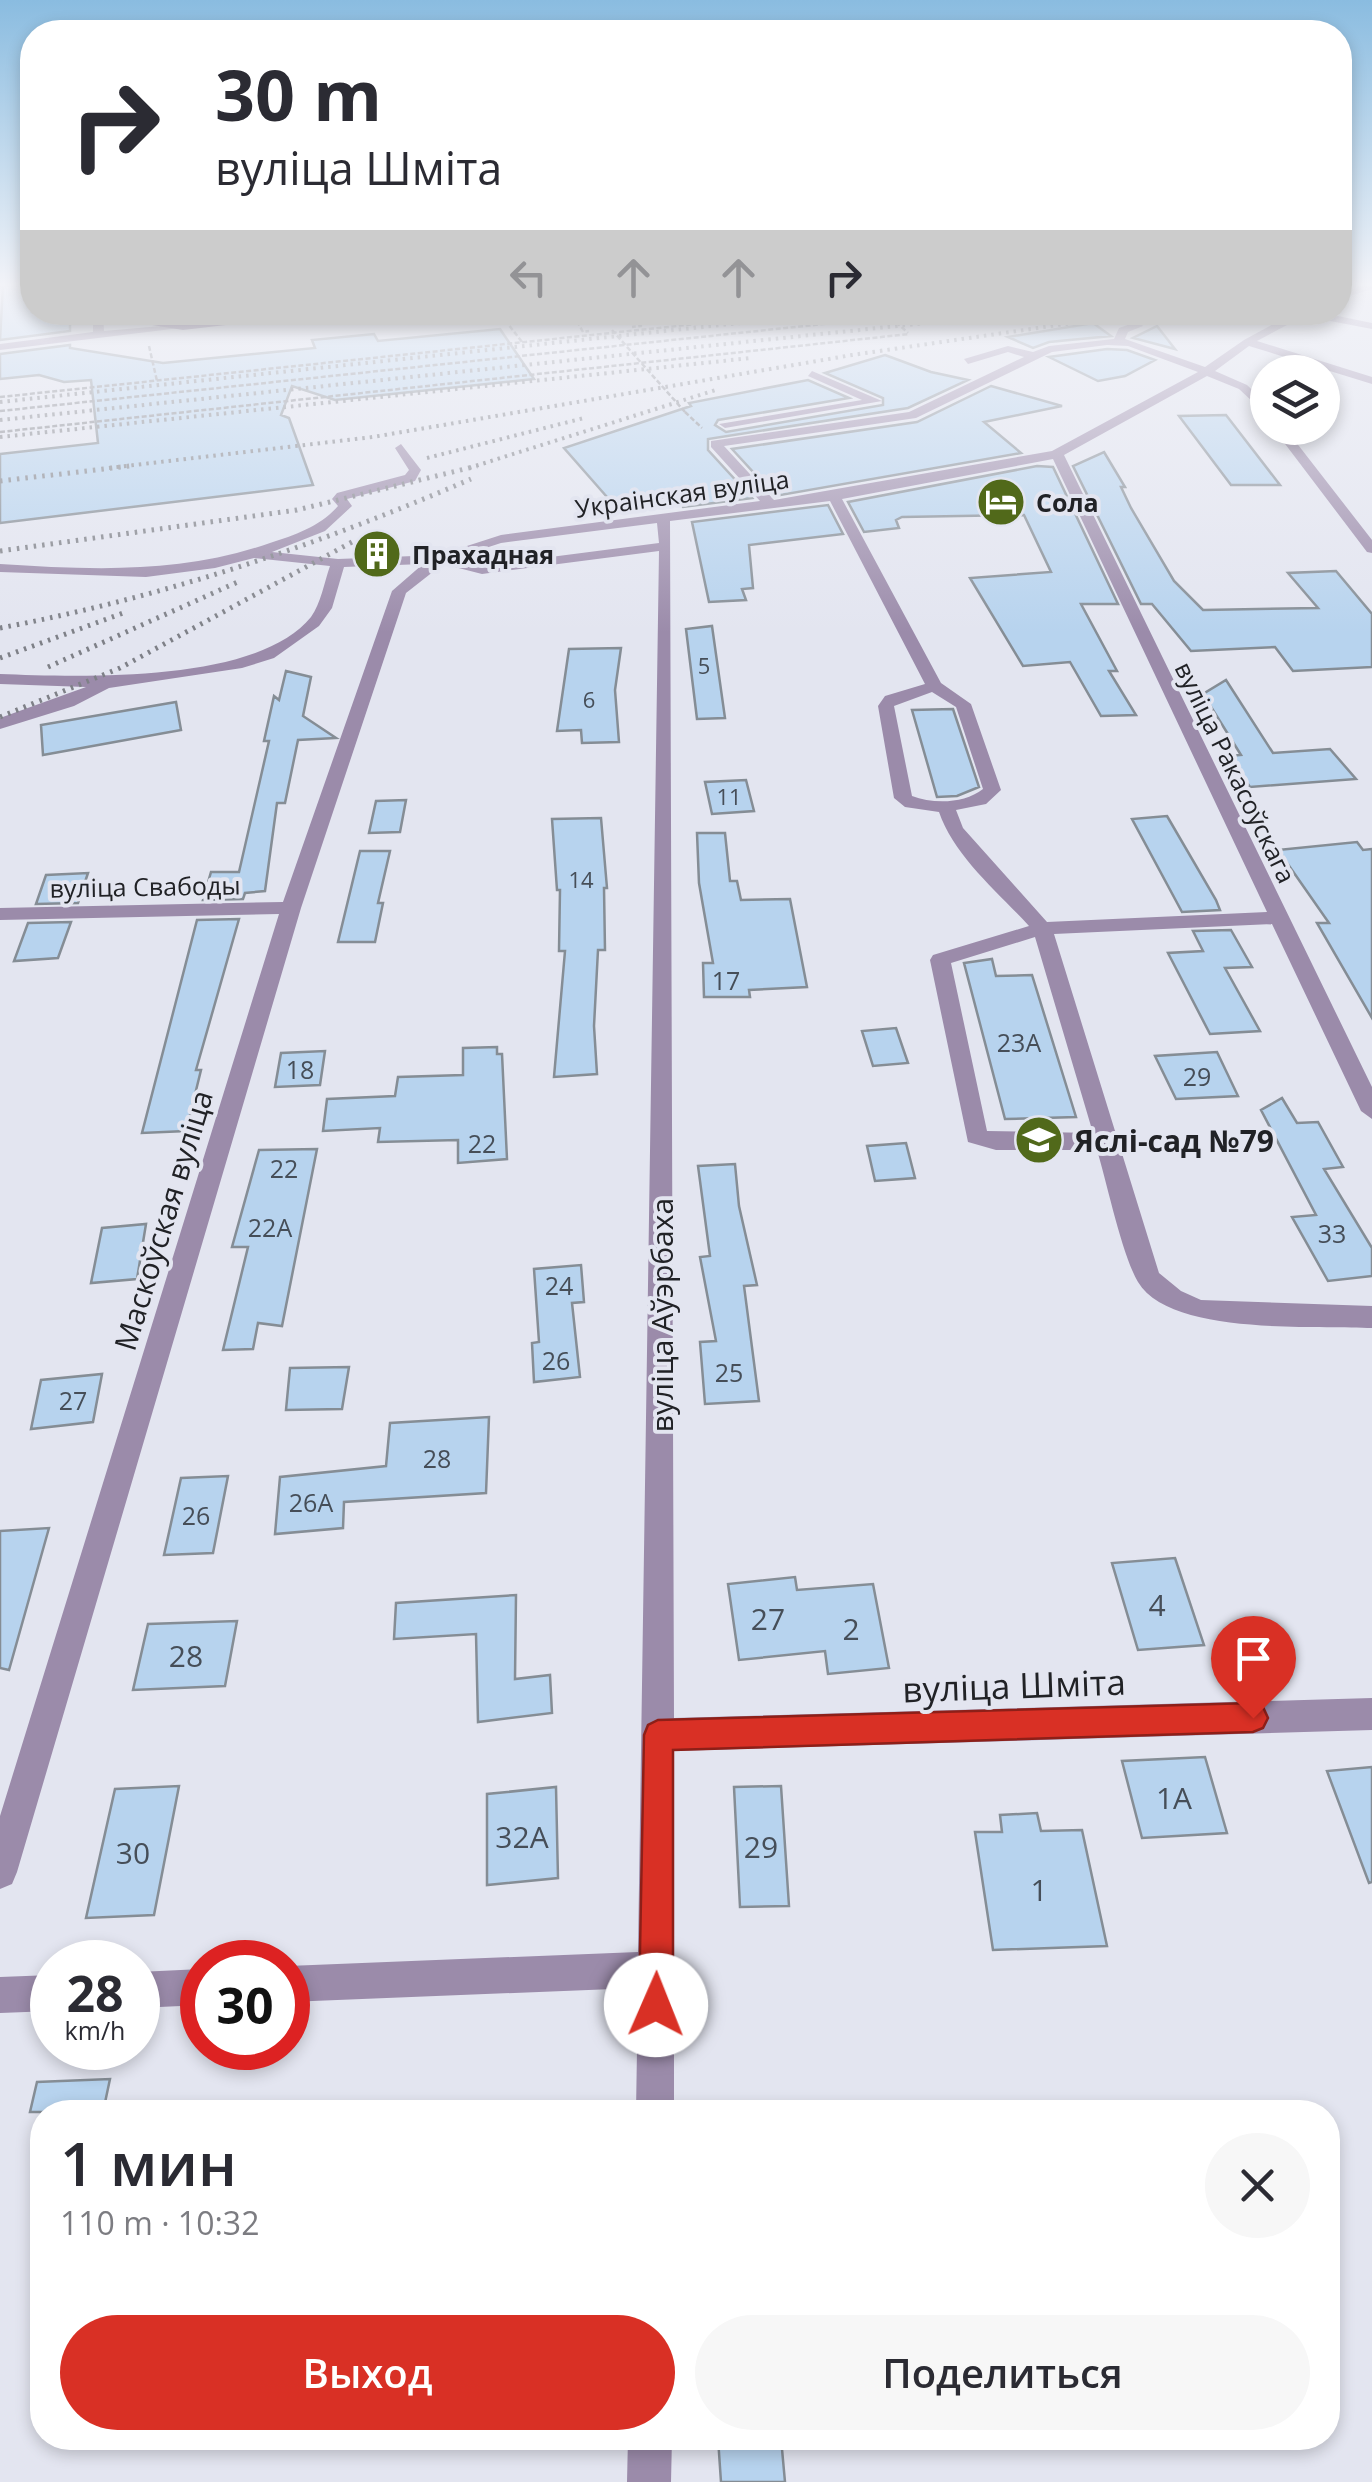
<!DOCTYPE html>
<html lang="ru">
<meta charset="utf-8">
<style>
body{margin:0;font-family:"Open Sans",sans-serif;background:#f7f7f7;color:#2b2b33;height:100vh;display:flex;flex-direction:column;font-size:38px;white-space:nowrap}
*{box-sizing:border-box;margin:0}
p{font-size:32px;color:#7c7c81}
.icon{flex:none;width:55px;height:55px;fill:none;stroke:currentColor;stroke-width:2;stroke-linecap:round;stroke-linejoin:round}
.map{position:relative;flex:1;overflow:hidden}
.panel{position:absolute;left:30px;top:2100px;width:1310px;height:350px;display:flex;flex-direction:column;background:#fff;border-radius:40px;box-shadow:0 5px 15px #0003}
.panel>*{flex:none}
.banner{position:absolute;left:20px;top:20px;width:1332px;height:305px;border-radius:40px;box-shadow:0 5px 15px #0003;background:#fff;color:#2b2b33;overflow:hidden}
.fabs{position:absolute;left:1250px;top:355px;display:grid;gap:20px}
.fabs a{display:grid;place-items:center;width:90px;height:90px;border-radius:50%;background:#fff;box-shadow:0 5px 15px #0003;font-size:50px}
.speed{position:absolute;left:30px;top:1940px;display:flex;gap:20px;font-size:50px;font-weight:700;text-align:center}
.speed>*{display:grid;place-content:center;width:130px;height:130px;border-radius:50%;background:#fff;box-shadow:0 5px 15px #0003;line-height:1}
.speed small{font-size:25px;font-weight:400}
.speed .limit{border:15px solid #d22;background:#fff;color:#111}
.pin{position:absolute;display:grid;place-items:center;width:85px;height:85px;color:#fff;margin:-102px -42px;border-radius:50% 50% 50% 0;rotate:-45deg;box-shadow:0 0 10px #0007}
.pin .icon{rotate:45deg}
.me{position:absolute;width:110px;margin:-55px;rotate:1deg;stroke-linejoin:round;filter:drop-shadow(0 0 8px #0008)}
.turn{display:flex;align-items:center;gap:35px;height:210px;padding:0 30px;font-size:45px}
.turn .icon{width:130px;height:130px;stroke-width:2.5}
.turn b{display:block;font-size:70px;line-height:85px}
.lanes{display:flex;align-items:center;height:95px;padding:0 30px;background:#0003;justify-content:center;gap:50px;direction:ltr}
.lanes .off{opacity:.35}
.round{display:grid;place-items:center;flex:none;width:105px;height:105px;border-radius:52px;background:#f7f7f7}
.headline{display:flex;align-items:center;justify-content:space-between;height:170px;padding:0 30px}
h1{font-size:60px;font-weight:600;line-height:75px}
.primary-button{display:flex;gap:20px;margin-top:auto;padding:20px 30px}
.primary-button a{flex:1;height:115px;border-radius:60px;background:#d93025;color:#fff;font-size:40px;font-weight:600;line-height:115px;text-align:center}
.primary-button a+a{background:#f7f7f7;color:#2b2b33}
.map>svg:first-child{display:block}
.building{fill:#b7d3ee;stroke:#858d95;stroke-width:2.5}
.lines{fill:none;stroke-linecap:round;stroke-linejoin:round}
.path{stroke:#84868d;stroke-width:2.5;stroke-dasharray:5 2.5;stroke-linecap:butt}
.minor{fill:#9b8baa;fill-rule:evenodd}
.major{fill:#5e4075;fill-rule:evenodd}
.rail-far1{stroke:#7e8087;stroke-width:4;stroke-dasharray:2.5 5;stroke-linecap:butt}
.rail{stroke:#7e8087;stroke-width:5;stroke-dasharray:2.5 6;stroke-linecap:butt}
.path-bridge{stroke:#84868d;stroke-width:2.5;stroke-dasharray:5 2.5;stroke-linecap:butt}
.route{fill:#d93025;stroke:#8d1f18;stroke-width:2.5}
.labels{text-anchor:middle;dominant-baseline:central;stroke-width:8;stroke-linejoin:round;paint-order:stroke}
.far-number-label{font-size:22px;fill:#464e58}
.far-street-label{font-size:25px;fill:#212226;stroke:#e3e5f0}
.far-poi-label{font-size:25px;font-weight:bold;fill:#212226;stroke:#e3e5f0;text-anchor:start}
.number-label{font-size:25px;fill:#464e58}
.poi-label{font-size:30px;font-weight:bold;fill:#212226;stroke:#e3e5f0;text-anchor:start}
.street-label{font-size:30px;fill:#212226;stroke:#e3e5f0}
.near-number-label{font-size:30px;fill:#464e58}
.near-street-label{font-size:35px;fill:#212226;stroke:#e3e5f0}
</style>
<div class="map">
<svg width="1372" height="2482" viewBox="0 0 1372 2482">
<rect width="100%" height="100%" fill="#e3e5f0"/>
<path class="building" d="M3,285H32V312H70V331L0,340Z
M1093,323L1111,336L1049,342L1033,348L1008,337Z
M1157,326L1175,349L1133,338Z
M500,329L534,379L335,400L292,386L281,415L289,418L313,485L0,523V454L98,443L91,380L64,382L39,375L0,379V354L70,345V348L163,363L315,348L312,340L374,334L378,341Z
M1107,349L1127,350L1155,360L1125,376L1098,381L1049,357Z
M885,355L931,372L968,380L908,408L708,439V450L752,498L683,507L675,495L614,505L564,448L691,406L689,403L808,380L849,398L718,420L715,425L726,432L883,405V398L825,373Z
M991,386L1062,406L984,422L1021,453L775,496L732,449L917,422Z
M1226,415L1280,485H1231L1179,416Z
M1104,452L1125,487H1121L1131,508L1174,581L1203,610L1318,608L1288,573L1336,571L1372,614V667L1293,671L1275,647L1191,651L1152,604H1141L1073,466Z
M1037,466L1053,467L1118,604H1081L1117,671H1109L1136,715L1101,716L1070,662L1023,666L970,578L1051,572L1024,515L902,517L896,520L899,528L864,532L848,502Z
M828,505L843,534L749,545L753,588L742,589L746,600L709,602L692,522Z
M712,626L725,718L697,719L686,629Z
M621,648L615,690L619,742L582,743L581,730L557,731L569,649Z
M286,671L311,677L303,716L336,738L298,740L285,803H277L265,891L245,893L243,899L203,900L211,872H239L269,741H264L274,696L279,700Z
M1226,680L1273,753L1330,749L1356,779L1250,787L1228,756L1241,755L1203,694Z
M176,702L181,730L43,755L41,725Z
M953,709L979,787L957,796L937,797L912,710Z
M746,780L754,811L712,814L705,782Z
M406,800L400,832L369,833L376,801Z
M1167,816L1216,900L1220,910L1182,912L1132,819Z
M601,818L607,888H604L605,950H598L594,1026L597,1074L554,1077L565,951H559L560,890H557L552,819Z
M697,833H725L730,881H737L741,900L790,899L807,987L749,990L750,997H704L703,963H713L699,883Z
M1357,842L1363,850L1372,849V1018L1317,923H1329L1278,850Z
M360,851H390L378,903H383L375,942H338Z
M88,873L78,903L36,904L46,875Z
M239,919L196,1070H201L186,1131L142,1133L197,920Z
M71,922L58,958L14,961L28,923Z
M1231,930L1252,967L1225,968L1260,1031L1210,1034L1168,953L1203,951L1193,931Z
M992,959L996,976L1032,975L1076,1117L1005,1119L964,963Z
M896,1028L908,1063L873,1066L862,1031Z
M497,1047V1054H502L507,1159L458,1163V1140L378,1142L380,1128L323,1131L327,1099L395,1096L398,1077L463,1075V1048Z
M325,1051L320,1085L275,1087L281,1053Z
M1217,1052L1238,1096L1176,1099L1155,1056Z
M1282,1098L1297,1123L1318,1122L1343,1167L1324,1169L1372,1248V1276L1328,1281L1292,1217L1316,1215L1261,1110Z
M906,1143L915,1178L875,1181L867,1146Z
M317,1149L282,1326L258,1323L253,1349L223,1350L248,1247H232L259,1150Z
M735,1164L739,1206L757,1285L744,1286L759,1401L705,1404L700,1342L716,1341L700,1257L710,1256L698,1166Z
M146,1224L137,1279L91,1283L102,1228Z
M581,1265L584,1302L572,1303L580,1377L534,1382L532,1343L539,1342L534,1269Z
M349,1367L342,1409L286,1410L290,1368Z
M102,1374L93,1422L31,1429L41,1380Z
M489,1417L486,1493L344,1502L343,1528L275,1534L280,1477L386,1466L390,1423Z
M228,1476L213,1553L164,1555L181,1478Z
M49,1528L9,1670L0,1668V1531Z
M1175,1558L1204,1645L1138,1650L1112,1563Z
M795,1577L797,1590L873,1584L889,1668L828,1674L825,1651L739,1660L728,1584Z
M516,1595L515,1679L550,1675L552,1713L478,1722L476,1634L394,1639L396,1603Z
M237,1621L225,1686L133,1690L148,1624Z
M1205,1757L1227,1833L1142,1838L1122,1761Z
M1372,1767V1882L1369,1883L1327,1771Z
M179,1786L154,1915L86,1918L115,1789Z
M781,1786L789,1906L740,1907L734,1787Z
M556,1787L558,1878L487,1885V1794Z
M1037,1813L1041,1831L1082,1830L1107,1946L993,1950L975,1832H1002L1000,1815Z
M110,2079L103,2112H30L37,2082Z
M718,2438H781L785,2482H721Z"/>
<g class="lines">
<path class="path" d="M631,312L641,326L632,327
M885,312L908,333
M573,314L587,312
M505,320L522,342
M577,321L583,332L589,331
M149,346L157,381
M0,397L811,312
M0,411L890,317
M685,412L702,428
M0,432L909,334"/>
<path class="minor" d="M1363,285H1372V289L1340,299V293Z
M93,312H103L104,331L183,324L188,327L0,350V344L93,332Z
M336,312H416L411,315Z
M1295,312H1318L1372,323V329L1304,316L1257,341L1372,377V384L1249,346L1215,371L1247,385L1268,405V416L1239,389L1207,376L1064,455L1372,1087V1119L1361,1111L1272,924L1054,934L1159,1273L1181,1291L1201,1300L1372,1306V1328C1314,1325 1170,1336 1138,1282C1122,1255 1107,1183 1097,1150H996L968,1142L930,960L933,955L1029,926C997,891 954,856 939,812L905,807L894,798L878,706L885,696L925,684L830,501L670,521L674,1718L1372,1698V1730L674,1751V2112H636L638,1988L288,2002V1966L638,1952L659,551L482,574L443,564L406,593L301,908L17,1872L12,1884L0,1889V1816L279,914L0,920V908L283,902L392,591L423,564L344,567L332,608L319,626L274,658L242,668L109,688L74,706L0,729V718L86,687L0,684V674C79,677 257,684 311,617C321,603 324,583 330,566L254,558L215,568L146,577L0,572V564C93,570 181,574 270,543C295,535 321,526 338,506L332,499L337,493L405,475L409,470L395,448L401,444L421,470L415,481L347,499L352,506L325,531L272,552L338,559L439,555L501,535L760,501L711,447V441L909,412L1024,357L1008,352L968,364L964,359L1008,346L1033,352L1049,346L1114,339L1119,328L1139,321L1143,326L1128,332L1125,339L1205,367L1244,340ZM1107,345L1128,346L1198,372L1052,451L774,500L724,446L916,418L1052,352ZM1053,459L1267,912L1047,922L963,828L956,810L986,804L1001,790L971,704L941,683L842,499ZM657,523L659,543L482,566L455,558L501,543ZM932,692L956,707L983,789C964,804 933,804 912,796L894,706ZM1035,937L1093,1133L987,1131L951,963Z
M812,371L882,401L725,428L719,424L862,400L808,376Z
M1273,428H1285L1372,540V553L1367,552Z
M202,1969V2005L138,2008V1972Z
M52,1975V2011L0,2013V1977Z
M628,2438H672L671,2482H627Z"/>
<path class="major" d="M143,312H153L155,320C214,328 277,312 337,312L183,330L146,324Z"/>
<path class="rail-far1" d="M0,402L843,312
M0,420L1031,312
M0,437L751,358
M427,458L584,418
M109,468L373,437L852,355L1100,319
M469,468L719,389"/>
<path class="rail" d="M0,481L130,466
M0,551L297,510L477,466
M0,628C164,597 318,545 471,479
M0,658L126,612
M48,667L240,581
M0,717L120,668L352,542"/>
<path class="path-bridge" d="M612,330L685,412"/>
</g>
<linearGradient id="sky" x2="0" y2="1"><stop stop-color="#8abce0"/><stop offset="0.45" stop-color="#f2f3f8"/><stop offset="1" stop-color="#f2f3f8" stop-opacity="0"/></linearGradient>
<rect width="1372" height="633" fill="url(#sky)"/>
<path class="route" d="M1253,1703L1263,1707L1268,1718L1263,1728L1253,1732L673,1750V2005L668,2017L656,2022L644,2017L639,2005L644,1735L648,1725L658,1720Z"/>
<defs>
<g id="hotel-disc" transform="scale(2.5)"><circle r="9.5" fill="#51691a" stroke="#e3e5f0"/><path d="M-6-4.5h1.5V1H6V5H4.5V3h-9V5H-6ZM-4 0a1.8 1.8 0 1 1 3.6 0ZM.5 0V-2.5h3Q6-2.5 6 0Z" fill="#fff"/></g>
<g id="building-disc" transform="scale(2.5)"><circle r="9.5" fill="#51691a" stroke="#e3e5f0"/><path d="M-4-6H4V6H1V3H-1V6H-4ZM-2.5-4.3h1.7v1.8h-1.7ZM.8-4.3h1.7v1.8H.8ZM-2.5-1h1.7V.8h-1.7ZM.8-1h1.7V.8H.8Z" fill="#fff"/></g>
<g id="school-disc" transform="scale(2.5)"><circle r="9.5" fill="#51691a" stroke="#e3e5f0"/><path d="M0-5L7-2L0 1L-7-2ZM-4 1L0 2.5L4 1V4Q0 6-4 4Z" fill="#fff"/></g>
</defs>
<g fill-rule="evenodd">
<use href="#hotel-disc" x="1001" y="502"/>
<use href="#building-disc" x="377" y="554"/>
<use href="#school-disc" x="1039" y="1140"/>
</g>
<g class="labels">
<g class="far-number-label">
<text x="704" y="665">5</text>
<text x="589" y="699">6</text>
<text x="729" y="796">11</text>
<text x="581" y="879">14</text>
</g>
<g class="far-street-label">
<text transform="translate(682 493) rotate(-8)">Украінская вуліца</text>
<text transform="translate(1236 772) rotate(64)">вуліца Ракасоўскага</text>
<text transform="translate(145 886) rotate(-1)">вуліца Свабоды</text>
</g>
<g class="far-poi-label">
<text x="1036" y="502">Сола</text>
<text x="412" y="554">Прахадная</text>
</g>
<g class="number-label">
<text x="726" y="980">17</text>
<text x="1019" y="1042">23А</text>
<text x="300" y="1069">18</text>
<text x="1197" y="1076">29</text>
<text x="482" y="1143">22</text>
<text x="284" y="1168">22</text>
<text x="270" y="1227">22А</text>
<text x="1332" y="1233">33</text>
<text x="559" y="1285">24</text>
<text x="556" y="1360">26</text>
<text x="729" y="1372">25</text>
<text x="73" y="1400">27</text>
<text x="437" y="1458">28</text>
<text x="311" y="1502">26А</text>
<text x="196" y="1515">26</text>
</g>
<g class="poi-label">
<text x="1074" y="1140">Яслі-сад №79</text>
</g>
<g class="street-label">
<text transform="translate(163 1220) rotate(-73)">Маскоўская вуліца</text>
<text transform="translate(661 1315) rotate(-90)">вуліца Аўэрбаха</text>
</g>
<g class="near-number-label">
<text x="1157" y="1604">4</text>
<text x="768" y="1618">27</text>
<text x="851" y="1628">2</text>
<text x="186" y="1655">28</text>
<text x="1174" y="1797">1А</text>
<text x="522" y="1836">32А</text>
<text x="761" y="1846">29</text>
<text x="133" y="1852">30</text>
<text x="1039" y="1889">1</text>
</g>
<g class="near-street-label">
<text transform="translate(1014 1685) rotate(-2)">вуліца Шміта</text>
</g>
</g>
</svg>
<div class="fabs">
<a><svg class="icon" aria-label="layers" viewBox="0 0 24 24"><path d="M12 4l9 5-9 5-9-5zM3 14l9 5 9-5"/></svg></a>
</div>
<div class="speed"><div>28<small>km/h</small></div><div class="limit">30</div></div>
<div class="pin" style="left:1253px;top:1718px;background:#d93025"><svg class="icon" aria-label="arrive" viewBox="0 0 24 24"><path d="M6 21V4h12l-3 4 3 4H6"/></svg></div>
<svg class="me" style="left:656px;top:2005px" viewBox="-20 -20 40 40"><circle r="19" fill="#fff"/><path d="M0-13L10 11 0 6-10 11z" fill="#d93025"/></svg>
<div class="banner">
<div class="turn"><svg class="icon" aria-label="right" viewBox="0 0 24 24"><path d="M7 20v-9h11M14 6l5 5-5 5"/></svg><div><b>30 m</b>вуліца Шміта</div></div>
<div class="lanes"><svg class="icon off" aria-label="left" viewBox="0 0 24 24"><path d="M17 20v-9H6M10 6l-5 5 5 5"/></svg><svg class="icon off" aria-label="ahead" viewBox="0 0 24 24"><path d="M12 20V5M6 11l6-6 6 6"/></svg><svg class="icon off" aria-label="ahead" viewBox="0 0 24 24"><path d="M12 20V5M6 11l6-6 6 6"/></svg><svg class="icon" aria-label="right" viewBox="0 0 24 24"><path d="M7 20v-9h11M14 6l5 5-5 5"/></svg></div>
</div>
<section class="panel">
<div class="headline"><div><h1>1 мин</h1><p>110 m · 10:32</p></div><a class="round"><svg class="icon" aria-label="close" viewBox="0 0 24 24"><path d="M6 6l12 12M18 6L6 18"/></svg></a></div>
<div class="primary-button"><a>Выход</a><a>Поделиться</a></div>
</section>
</div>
